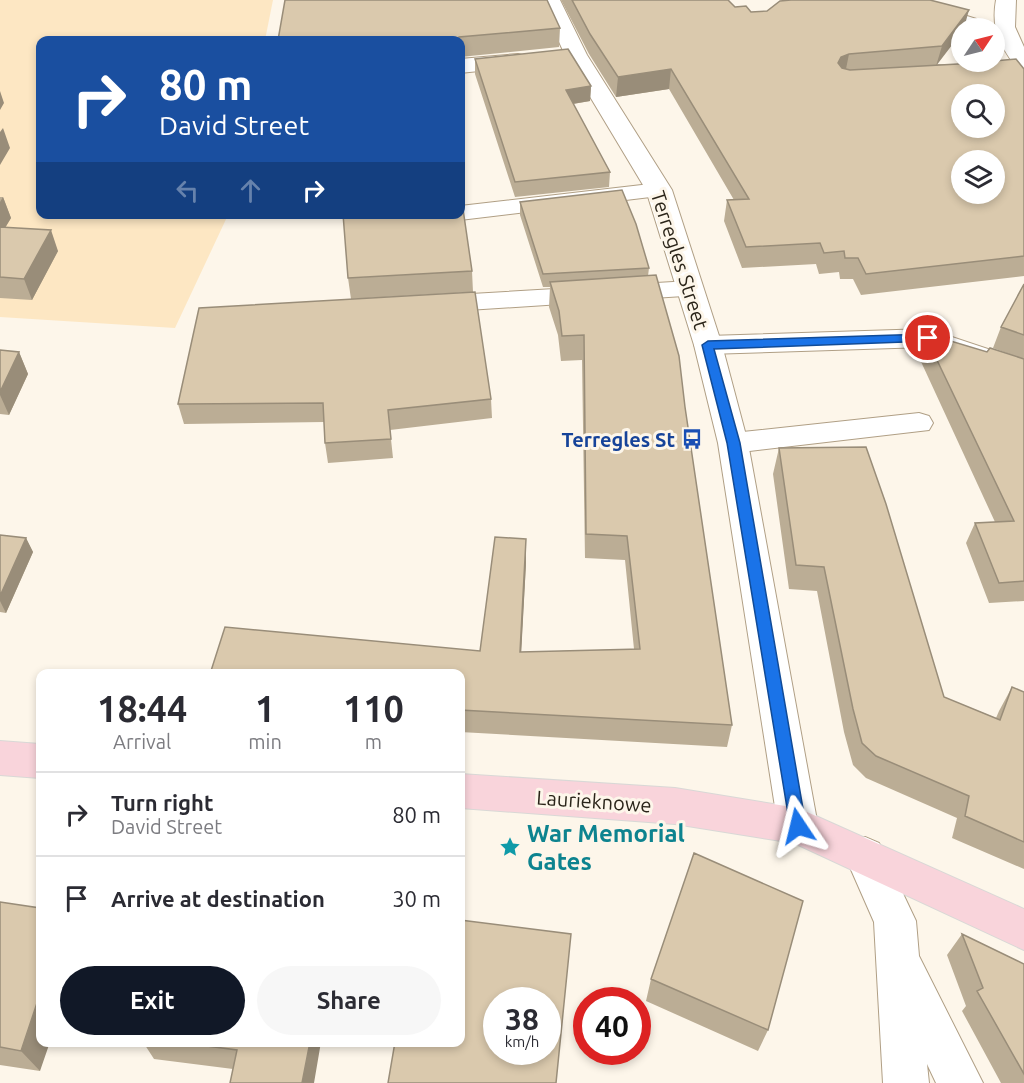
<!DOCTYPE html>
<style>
body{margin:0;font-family:Ubuntu,sans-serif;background:#f7f7f7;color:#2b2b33;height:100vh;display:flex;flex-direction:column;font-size:22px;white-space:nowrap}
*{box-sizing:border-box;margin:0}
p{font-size:20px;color:#7c7c81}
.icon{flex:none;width:33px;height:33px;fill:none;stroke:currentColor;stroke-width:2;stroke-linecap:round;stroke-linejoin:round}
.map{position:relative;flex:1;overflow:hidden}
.side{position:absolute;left:36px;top:669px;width:429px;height:378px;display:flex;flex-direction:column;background:#fff;border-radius:12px;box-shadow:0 3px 9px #0003}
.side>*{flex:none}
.guide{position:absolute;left:36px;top:36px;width:429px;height:183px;border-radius:12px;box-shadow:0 3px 9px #0003;background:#1a4fa0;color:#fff;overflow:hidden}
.needle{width:39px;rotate:55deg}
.tools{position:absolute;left:951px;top:18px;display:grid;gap:12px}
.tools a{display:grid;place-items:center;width:54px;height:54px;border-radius:50%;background:#fff;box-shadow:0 3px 9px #0003;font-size:30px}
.speed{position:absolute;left:483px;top:987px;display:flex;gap:12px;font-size:30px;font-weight:700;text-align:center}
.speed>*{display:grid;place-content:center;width:78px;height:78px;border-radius:50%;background:#fff;box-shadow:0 3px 9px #0003;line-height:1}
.speed small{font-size:15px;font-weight:400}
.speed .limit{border:9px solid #d22;background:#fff;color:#111}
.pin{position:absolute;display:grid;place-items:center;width:51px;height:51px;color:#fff;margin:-26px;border:3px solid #fff;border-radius:50%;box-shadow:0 2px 6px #0007}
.me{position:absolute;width:66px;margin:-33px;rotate:350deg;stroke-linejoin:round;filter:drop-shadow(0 0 4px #0008)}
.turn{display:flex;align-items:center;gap:21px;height:126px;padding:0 24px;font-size:27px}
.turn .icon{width:78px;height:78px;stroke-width:2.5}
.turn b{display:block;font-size:42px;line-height:51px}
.lanes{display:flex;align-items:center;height:57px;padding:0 24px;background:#0003;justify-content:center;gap:30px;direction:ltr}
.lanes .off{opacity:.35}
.eta{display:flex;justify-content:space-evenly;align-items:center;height:102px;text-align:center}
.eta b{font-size:36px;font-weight:700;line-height:42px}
.action{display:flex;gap:12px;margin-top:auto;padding:12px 24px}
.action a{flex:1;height:69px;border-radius:36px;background:#111827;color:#fff;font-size:24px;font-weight:700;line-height:69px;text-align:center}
.action a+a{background:#f7f7f7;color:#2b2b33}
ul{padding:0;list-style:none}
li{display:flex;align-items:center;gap:18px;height:84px;padding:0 24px;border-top:2px solid #e1e1e2}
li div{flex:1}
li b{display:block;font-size:22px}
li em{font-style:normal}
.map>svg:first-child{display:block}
.built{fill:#fde7c3}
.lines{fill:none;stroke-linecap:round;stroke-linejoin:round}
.service-casing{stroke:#b09f85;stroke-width:2}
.minor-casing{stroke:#b09f85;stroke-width:2}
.tertiary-casing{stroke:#b09f85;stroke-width:2}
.primary-casing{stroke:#d9d8d6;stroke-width:2}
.service{fill:#fff;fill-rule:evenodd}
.minor{fill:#fff;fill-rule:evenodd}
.tertiary{fill:#fff;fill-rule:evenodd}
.primary{fill:#f9d4db;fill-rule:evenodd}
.wall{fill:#bbad95}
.shaded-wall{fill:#998d79}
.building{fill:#dac9ad;stroke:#998d79;stroke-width:1.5;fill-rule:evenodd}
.route{fill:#1a73e8;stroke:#114b97;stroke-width:1.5}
.labels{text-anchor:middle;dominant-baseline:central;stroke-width:6;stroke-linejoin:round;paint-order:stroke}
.street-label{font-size:20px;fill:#2a2419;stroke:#fdf6ea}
.transit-label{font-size:20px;font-weight:bold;fill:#164399;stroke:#fdf6ea;text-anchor:end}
.near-culture-label{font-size:24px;font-weight:bold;fill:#0d838f;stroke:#fdf6ea;text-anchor:start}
</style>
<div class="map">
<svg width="1024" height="1083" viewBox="0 0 1024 1083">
<rect width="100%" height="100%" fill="#fdf6ea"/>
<path class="built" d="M0,0H273L265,40H40V214L228,215L175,328L0,317Z"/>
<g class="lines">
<g class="service-casing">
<path id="service" d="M889,0H917L992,24L995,28H967L891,4Z
M659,183L667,185L670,190L667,195L460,220L452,218L449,214H460V206Z
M690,281L699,283L702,289L699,295L437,312L428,310L424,304L428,298L437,296Z
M919,413L929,416L933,423L929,430L733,453L723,450L719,443L723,436L733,433Z"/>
</g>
<g class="minor-casing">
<path id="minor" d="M996,0H1016L1015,27L1024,47V69L1016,67C999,44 991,28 996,0Z
M518,54L526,56L529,61L526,66L460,73V59Z
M928,329L1024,361V381L926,347L708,354L698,352L694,345L698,338L708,336Z
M865,837L879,843L916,921L919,956L983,1083H936L927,1064L929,1083H883L874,922L845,856L851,843Z"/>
</g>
<g class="tertiary-casing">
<path id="tertiary" d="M540,0H560L587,55L672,190L722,345L748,443L818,826L812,839L798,844L784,839L778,826L718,443L694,345L646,190L565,55Z"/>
</g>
<g class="primary-casing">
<path id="primary" d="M0,741L40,744V778L0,775Z
M460,774L675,788L798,808L1024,909V950L794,843L675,824L460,808Z"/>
</g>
<use href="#service" class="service"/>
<use href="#minor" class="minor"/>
<use href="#tertiary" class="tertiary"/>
<use href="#primary" class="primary"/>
</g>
<path class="wall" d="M561,0H728L735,7L751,12L969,10L937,64L1024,69V276L861,295L853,279H840L839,272L819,274L816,264L742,268L724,221L727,200H734L669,89L616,97L589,54Z
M560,28L559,47L460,57V40H278Z
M475,59L591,86L590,101L573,104L610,172L609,187L515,197L475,74Z
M0,197H3L11,218L5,228L58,251L32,300L0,298Z
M520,202L649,268L648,276L685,407L732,725L727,747L460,732V674L480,651L526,563L521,652L634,649L625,560L585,558L582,360L561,361L558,335L549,307L550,287H543L520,215Z
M472,271L473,292L351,299L348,278Z
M1024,284V601L989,603L966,543L975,523L995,522L917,353L924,333L987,352L1012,355L993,348L1001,327Z
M0,350L19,352L28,374L9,415L0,414Z
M491,399L492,418L390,430L393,458L328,463L325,443L324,422L184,424L178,404Z
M779,448L944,697L996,718L999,711L1012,687L1024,692V869L952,838L957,818L866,778L853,765L844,732L817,591L789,589L773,474Z
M0,535L26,538L33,552L6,613L0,612Z
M0,902L40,1071L0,1065Z
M962,934L1024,964V1083H1001L962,1011L966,1006L947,955Z
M651,979L768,1030L758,1051L646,1001Z
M143,1042H321L233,1069L154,1059Z"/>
<path class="shaded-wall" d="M969,10L964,28H962V32L936,66L942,46Z
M849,54L845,74L838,63L841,57Z
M671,69L669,89L616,97L618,77Z
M591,86L590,101L566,105V90Z
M0,91L4,103L0,110Z
M3,128L10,148L0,165V132Z
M3,197L11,218L0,236V202Z
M51,230L58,251L32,300L24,279Z
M19,352L28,374L9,415L0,395V392Z
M26,538L33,552L6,613L0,601V596Z
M526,539V563L520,675V652Z
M40,994V1042H50L40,1071L21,1051Z
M310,1042H321L314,1083H302Z"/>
<path class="building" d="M285,0H547L560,28L459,37L458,40H278Z
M572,0H728L735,7L746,6L751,12L767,11L780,1L791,0H930L969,10L942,46L849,54L841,57L838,63L842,68L850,70L994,62V61L1016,59L1024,69V256L866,274L858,258H845L844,251L824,253L820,243L746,247L727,200L749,199L671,69L618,77L590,34ZM962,94H994V128H962ZM962,160H994V194H962Z
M568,49L591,86L566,90L610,172L515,182L475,59Z
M622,190L636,224L649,268L543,274L520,202Z
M460,202H462L472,271L348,278L343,214H460Z
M0,227L51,230L24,279L0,277Z
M656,275L679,356L685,407L732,725L460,710V674H210L225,627L480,651L495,537L526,539L520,652L640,649L627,536L586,534L584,335L562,336L559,311L550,282Z
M1024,284V335L1001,327Z
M475,292L491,399L388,410L391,439L325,443L323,403L178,404L199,308Z
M924,333L987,352L990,348L1024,359V581L999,583L975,523L1014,521Z
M0,350L19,352L0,392Z
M866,447L886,504L944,697L1000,720L1012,687L1024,692V842L965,816L969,796L876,756L862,743L853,709L824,567L796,565L779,448Z
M0,535L26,538L0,596Z
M694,853L803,901L768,1030L651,979Z
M0,902L40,908V994L21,1051L0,1047Z
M460,920L571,934L556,1083H388L395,1042H460ZM496,1000H548V1052H496Z
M962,934L1024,964V1074L977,991L983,988Z
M176,1042H310L302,1083H230L237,1050Z"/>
<path class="route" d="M928,334L934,338L932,341L714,349L740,443L806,826L804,831L798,834L793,831L790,826L727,443L702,345L708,341Z"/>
<defs>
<g id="bus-bare" transform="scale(1.62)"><path d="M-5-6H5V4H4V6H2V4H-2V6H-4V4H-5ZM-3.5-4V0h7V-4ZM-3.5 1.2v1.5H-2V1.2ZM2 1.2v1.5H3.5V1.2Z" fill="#1a4fb4" stroke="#fdf6ea" stroke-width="2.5" paint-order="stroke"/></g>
<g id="sight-bare" transform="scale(1.62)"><path d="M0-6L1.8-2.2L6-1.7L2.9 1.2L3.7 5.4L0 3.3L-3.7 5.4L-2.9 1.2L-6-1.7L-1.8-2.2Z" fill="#0f9aa8" stroke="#fdf6ea" stroke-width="2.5" paint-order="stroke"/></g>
</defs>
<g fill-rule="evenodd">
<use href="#bus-bare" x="692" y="439"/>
<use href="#sight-bare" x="510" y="847"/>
</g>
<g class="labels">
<g class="street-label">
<text transform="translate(680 260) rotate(72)">Terregles Street</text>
<text transform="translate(594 801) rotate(4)">Laurieknowe</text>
</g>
<g class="transit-label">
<text x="675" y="439">Terregles St</text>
</g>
<g class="near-culture-label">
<text x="527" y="833">War Memorial<tspan x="527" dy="28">Gates</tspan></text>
</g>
</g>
</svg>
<div class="tools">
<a><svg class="needle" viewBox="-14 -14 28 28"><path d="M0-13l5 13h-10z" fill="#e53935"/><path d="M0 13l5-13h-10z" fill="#7c7c81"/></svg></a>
<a><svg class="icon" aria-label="search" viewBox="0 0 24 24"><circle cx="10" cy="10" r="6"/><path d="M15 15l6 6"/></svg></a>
<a><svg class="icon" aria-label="layers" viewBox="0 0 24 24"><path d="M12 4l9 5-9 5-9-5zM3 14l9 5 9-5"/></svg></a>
</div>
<div class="speed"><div>38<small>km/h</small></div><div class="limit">40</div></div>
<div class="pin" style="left:928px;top:338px;background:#d93025"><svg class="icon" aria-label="arrive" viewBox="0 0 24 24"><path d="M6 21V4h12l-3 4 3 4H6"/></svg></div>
<svg class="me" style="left:798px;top:826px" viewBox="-20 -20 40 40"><path d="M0-17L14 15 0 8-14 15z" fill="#1a73e8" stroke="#fff" stroke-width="4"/></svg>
<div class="guide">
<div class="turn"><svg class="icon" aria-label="right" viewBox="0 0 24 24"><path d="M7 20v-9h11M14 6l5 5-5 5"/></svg><div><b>80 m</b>David Street</div></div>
<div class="lanes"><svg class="icon off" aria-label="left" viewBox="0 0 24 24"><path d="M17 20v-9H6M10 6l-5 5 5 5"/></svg><svg class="icon off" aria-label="ahead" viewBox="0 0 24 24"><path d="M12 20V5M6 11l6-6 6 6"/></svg><svg class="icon" aria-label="right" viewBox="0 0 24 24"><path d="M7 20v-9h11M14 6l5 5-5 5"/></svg></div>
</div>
<section class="side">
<div class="eta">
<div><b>18:44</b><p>Arrival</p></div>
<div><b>1</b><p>min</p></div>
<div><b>110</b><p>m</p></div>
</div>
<ul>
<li><svg class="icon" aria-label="right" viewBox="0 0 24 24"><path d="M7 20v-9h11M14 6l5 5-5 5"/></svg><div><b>Turn right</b><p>David Street</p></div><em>80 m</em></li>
<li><svg class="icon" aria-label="arrive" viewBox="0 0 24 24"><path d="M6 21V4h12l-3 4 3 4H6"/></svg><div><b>Arrive at destination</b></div><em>30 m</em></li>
</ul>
<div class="action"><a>Exit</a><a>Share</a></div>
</section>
</div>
